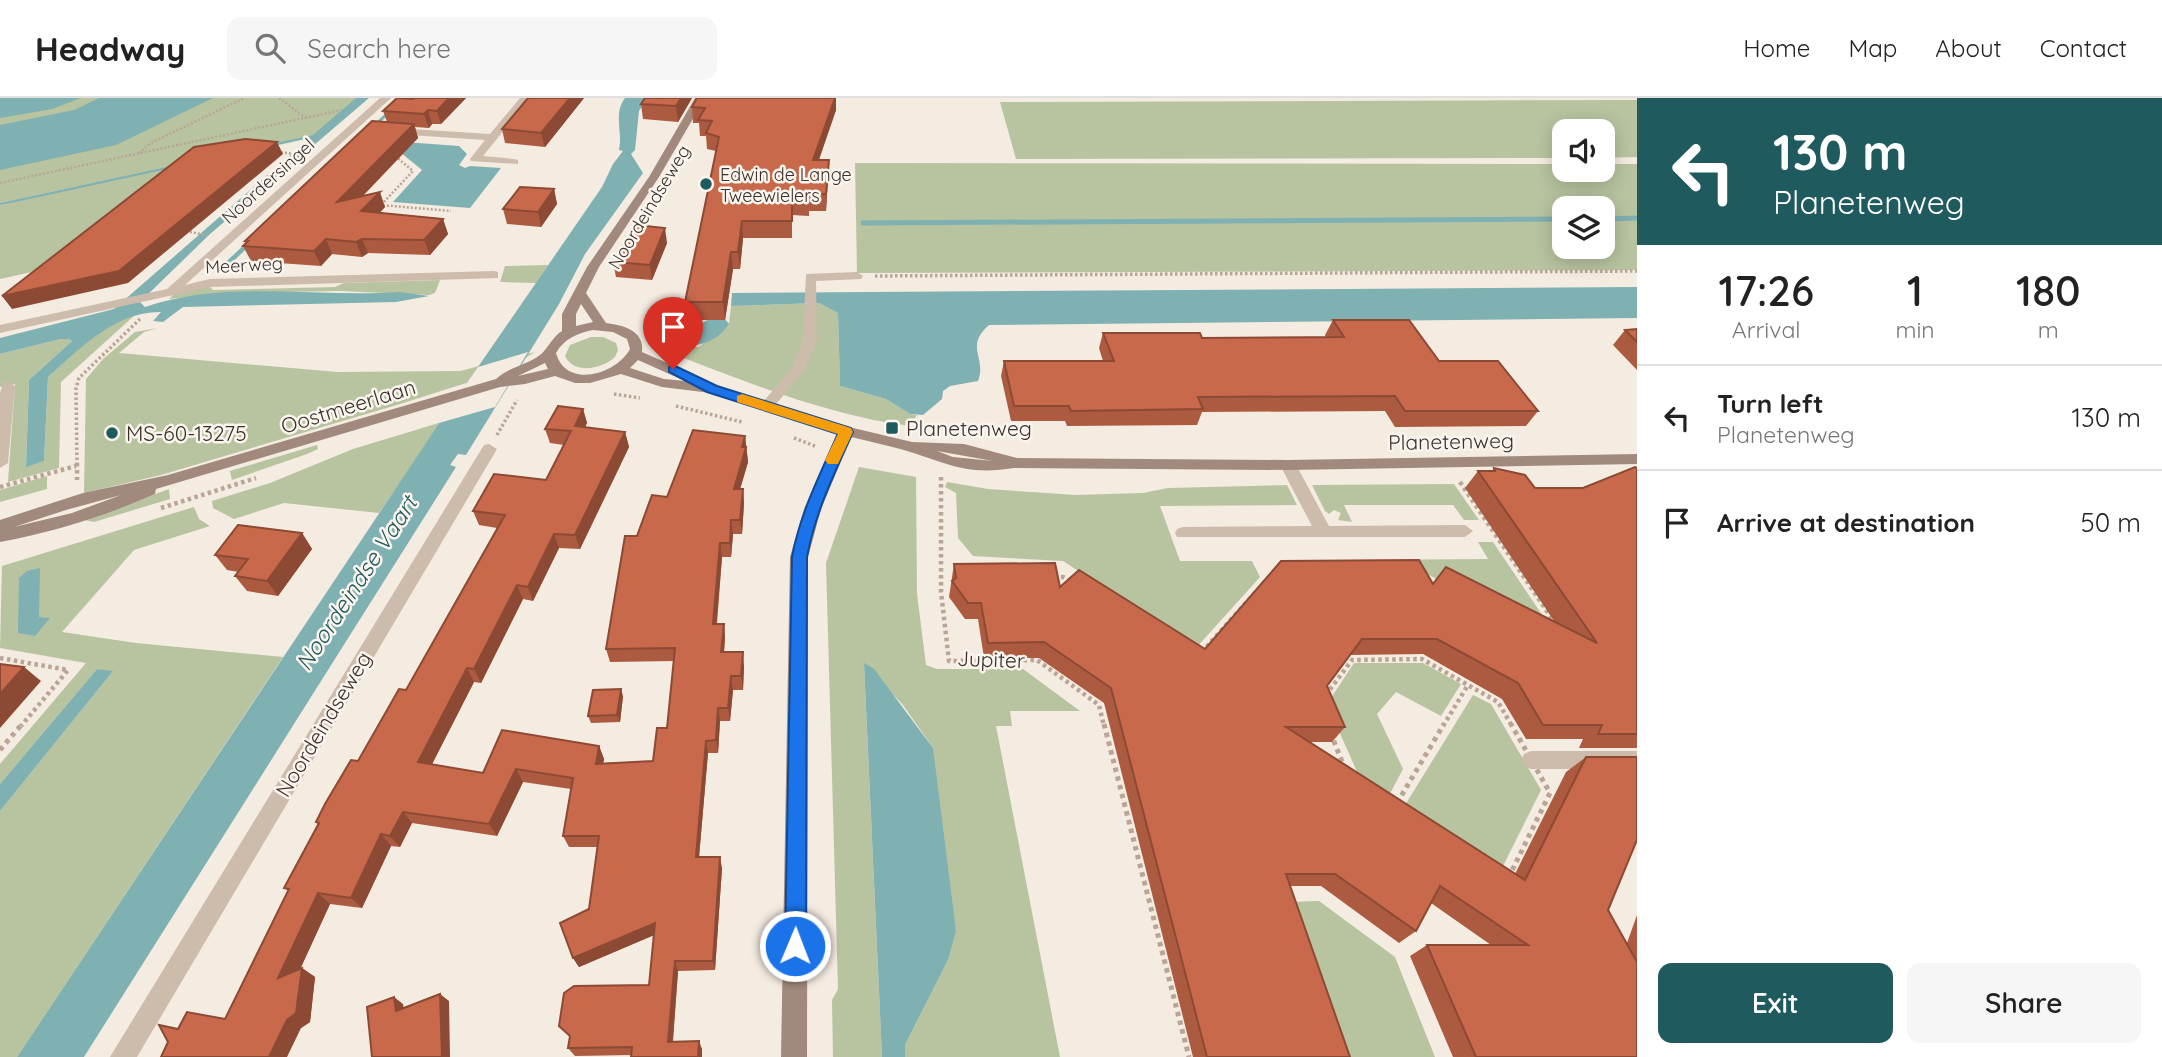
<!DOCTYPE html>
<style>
body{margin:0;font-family:Quicksand,sans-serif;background:#f6f6f6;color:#222;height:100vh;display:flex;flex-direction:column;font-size:26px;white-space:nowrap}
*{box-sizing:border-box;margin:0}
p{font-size:23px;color:#767676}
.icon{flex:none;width:38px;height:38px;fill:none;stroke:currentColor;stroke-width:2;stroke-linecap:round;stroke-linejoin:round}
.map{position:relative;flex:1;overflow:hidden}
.sheet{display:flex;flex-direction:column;background:#fff;width:525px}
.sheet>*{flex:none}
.top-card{background:#1f5a5e;color:#fff;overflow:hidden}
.buttons{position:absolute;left:1552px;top:21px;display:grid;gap:14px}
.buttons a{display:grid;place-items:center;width:63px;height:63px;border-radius:14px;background:#fff;box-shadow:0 4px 18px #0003;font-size:35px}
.pin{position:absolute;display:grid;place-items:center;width:60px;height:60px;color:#fff;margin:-72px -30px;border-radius:50% 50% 50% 0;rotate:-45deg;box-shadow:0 0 7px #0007}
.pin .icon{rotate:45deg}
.me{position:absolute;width:77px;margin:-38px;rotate:1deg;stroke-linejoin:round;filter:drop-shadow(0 0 5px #0008)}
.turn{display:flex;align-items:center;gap:24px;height:147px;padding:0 21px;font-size:32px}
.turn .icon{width:91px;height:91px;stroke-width:2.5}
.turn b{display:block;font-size:49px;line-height:60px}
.eta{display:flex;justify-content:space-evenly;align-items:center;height:119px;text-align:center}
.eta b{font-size:42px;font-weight:600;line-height:49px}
.button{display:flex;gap:14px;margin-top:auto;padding:14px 21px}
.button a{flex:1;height:80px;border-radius:14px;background:#1f5a5e;color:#fff;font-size:28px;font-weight:600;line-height:80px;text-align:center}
.button a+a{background:#f6f6f6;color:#222}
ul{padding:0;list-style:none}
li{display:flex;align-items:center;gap:21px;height:105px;padding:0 21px;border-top:2px solid #e0e0e0}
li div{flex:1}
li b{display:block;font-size:26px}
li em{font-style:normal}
header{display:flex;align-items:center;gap:42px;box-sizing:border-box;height:98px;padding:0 35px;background:#fff;border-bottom:2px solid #e0e0e0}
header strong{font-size:33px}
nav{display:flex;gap:38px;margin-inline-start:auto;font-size:24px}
.search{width:490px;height:63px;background:#f6f6f6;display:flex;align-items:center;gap:18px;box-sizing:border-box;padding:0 24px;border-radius:14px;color:#767676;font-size:26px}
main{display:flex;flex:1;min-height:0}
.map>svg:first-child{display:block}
.green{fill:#b8c4a0;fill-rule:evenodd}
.water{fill:#7fb0b2}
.pier{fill:#f4ebe1}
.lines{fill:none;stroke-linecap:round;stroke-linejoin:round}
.stream{stroke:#7fb0b2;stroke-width:5}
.canal{fill:#7fb0b2;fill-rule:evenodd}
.path-far3{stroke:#b9a596;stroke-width:2.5;stroke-dasharray:2 2;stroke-linecap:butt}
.path-far2{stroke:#b9a596;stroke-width:3.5;stroke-dasharray:2.5 2.5;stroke-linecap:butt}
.path-far1{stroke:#b9a596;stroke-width:4.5;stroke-dasharray:3.5 3.5;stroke-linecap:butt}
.path{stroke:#b9a596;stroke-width:5;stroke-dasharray:4.5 4.5;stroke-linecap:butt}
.lane{fill:#cdbbac;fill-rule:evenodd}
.street{fill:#cdbbac;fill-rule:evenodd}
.secondary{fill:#a18a7d;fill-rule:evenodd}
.wall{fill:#ac5a40}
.shaded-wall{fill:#8c4a34}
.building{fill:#c8694b;stroke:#8c4a34;stroke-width:2}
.route{fill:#1a73e8;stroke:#114b97;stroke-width:2}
.slow{fill:#f59e0b}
.poi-dot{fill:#1f5a5e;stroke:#fbf5ee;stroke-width:2.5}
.labels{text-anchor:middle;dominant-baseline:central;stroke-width:5;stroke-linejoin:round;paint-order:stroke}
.far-poi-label{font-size:18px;fill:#3b302b;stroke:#fbf5ee;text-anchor:start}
.far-street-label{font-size:18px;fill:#3b302b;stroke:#fbf5ee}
.street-label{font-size:21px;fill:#3b302b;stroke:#fbf5ee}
.poi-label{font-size:21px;fill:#3b302b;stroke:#fbf5ee;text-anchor:start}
.water-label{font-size:23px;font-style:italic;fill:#1f5a5e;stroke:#fbf5ee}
</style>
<header>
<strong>Headway</strong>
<div class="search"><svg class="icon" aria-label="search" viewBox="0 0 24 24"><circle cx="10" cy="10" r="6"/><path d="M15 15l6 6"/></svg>Search here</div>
<nav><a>Home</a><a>Map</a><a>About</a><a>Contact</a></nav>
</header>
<main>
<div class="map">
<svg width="1637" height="959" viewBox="0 0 1637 959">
<rect width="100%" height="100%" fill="#f4ebe1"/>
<path class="green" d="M0,0H364L321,36L0,105Z
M1637,2V59L1603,60V33H1564V60L1016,61L1000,4Z
M193,64L64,167L0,181V107Z
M855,65L1564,66V72H1603V66H1637V172L857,175ZM1564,110H1603V149H1564Z
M548,167L536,185L500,184L505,168Z
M440,182L435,195L429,197L340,193L225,195L169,201L175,195L209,188L213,192L335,189L344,185Z
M819,205L838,215L840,288L886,301L910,316L917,317L910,328C833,318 756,288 684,260V249H699L729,225L731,208Z
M135,217L61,284L59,370L8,384L15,286L0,289V256L61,241H69L72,243L29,282L26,368L44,363L48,279C70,260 106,222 135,217Z
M158,230L144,234L119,255L337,274L460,273L535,254L519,264L482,280L400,306L161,377L84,395L86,281L103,261L135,234Z
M591,239H603L616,245L618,252L615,259C602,271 574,277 565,258L570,247Z
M442,324L379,415L284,405L234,421L213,410L212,403L270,385L353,351Z
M317,347L318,351L307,356L232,382L230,373Z
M859,369L916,379L917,496L926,567L937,571H1023L1080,613H1010L1012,628H996L1060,959H905V947L948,862L933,650L903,607L864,566L882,959H833L832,902L838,891L826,465Z
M47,378V391L0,404V392Z
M947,384L988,391L1076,397L1143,395L1168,390L1287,387L1297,407L1160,408L1180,463H1252L1260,479L1196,550L1063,463L973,458L958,440L956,395L945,389Z
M1454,386L1479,422H1464L1453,407H1344L1352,424L1338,422L1341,415L1334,412L1329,416L1325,413L1312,387Z
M169,391L170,401L94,424L85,422Z
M194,409L199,421L210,428L134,452L62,534L136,545L283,559L17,959H0V713L112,574L97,571L0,686V666L86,565L0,550L2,468Z
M1478,444H1493L1555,536H1543L1419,472L1356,462L1488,461Z
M1354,565H1423L1461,586L1441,618L1396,594L1377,616L1403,671L1385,705L1366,694L1327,606Z
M1473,597L1491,606L1541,692L1503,768L1483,767L1402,712Z
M1319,803L1395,859L1435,959H1341L1288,804Z"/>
<path class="water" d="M0,0H81L52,11L0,20Z
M99,0H213L116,47L0,72V27L74,12Z
M356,0H369L210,136L140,204L145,209C226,181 316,200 400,194L429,198L396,204L183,209L163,224L153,223L161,214C115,213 80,251 48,279L44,363L26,369L29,282L72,243L69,241H61L0,256V240L114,211L310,40L11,105L0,107V105L313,37Z
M402,0H406L363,41L459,48L467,56L459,67L465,70L470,68L501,70L470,110L393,104L422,72L389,45L360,43L222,174L216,173Z
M625,0H647L639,13L635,52L631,56L643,75L585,156L559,206L466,357L458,356L450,367L456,369L84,959H17L436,330L602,89L613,66L623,53L619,52C623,34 613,16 625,0Z
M1637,189V220L989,227C964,249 987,259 978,283L950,288L943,293L942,301L923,317L910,316L886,301L840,288L838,215L819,205L731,208L732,195Z
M40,470L39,519L50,520L35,538L18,535L19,480L27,473Z
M864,565L874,571L933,650L956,833L948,862L905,947V959H882Z
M97,571L113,573L0,713V686Z"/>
<path class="pier" d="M528,254L495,309L439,325L478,269Z"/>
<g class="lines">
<path class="stream" d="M1603,121L1637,120
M863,125L1564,121"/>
<path class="canal" d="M717,219L725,221L729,226C718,243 698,251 678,246L675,241L678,236C693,232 703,222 717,219Z"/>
<path class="path-far3" d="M279,0L306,20
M277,54L296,56
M139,55L151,45L244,0
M395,58L413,73L381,107L451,113
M0,85L342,12
M190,134L206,137"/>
<path class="path-far2" d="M875,178L1637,173
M614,296L640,300
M676,308L742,324
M497,337L517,302
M794,340L815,348
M77,367L76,290L79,280L140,221"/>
<path class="path-far1" d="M77,365V382
M941,379V494L949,563L1037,562L1099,607L1104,628
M1460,384L1557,528
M0,389L76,368
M161,410L256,380
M1054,479H1063L1072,484
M1202,554L1270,478
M0,560L68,572L21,628
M1328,628L1319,606L1352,562L1422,561L1498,604L1512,628
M1443,628L1468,587"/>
<path class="path" d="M1104,626L1189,959
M1327,626L1355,696L1504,789L1550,695L1511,626
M0,652L22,626
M1397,705L1444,626"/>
<path class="lane" d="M857,174L863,178L861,181L816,183L817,242L804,273L771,312H761L759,309L761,306L791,272L803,242L806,176Z
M8,283L15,288L8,365L0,370V295L3,285Z
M1288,362L1294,363L1329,428L1465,427L1473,433L1465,439H1177L1175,435L1177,431L1183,429L1312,428L1280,367Z"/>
<path class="street" d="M380,0H391L185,187L210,181L494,173L498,174V180L210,189L0,235V227L167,191Z
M520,0H530L483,58L514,61L518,62V66L471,63L470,61L485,42L394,36L389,33L394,30L490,36Z
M489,346L497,351L137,959H110L484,347Z
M1531,653H1637V671H1531L1524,668L1521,662L1524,656Z"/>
<path class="secondary" d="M695,0H705L659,79L599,169L586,195L606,225C623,227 645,233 642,254L708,283L710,286L849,329L912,344L964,346L1017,360L1288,362L1637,356V366L1288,372L1014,370C966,378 947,365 904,352C886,347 868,343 851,339L821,411L808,459L807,959H781L790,459L804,411L837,335L711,295L662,289L621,276L590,285H575L555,278L525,286L500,289L156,391L155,396C105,418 54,434 0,444V422L83,395L168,377L496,281C509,269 527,267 540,257C548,251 552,239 562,233V216L587,169L649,79ZM581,206L593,224L576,228V216ZM593,232L613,234L627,241L630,251C616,277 566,291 556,255C564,241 577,235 593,232ZM638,262L685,283L664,281L630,270ZM545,265L548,271L518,278ZM937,353L993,363L953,359ZM121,397L72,415L14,429L66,412Z"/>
</g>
<path class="wall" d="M414,0H466L441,26H432L429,30L415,29L418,40L363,98L385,109L379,115L443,121L448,136L430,157L368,155L362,159L332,156L321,168L251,163L243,148L246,145L245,143L387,24L383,13Z
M584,0L545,49L505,45L502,31Z
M692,0L678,24L643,21L641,6Z
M692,9L836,12L819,62H829L826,113H809V118L792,117V140H743L740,171H733L725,222H688L685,204L716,53L707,51L706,38H700L699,25H693Z
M554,91L557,106L541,129L507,126L503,111Z
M667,145L652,182L616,179L613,164Z
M1333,222L1439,263L1538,313L1526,328L1395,329L1385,313L1202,314L1197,327L1067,328L1065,323H1011L1001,278L1004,263H1103L1099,250L1103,235L1202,240L1326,239L1325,237Z
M1637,231V272L1613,247L1625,232Z
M583,311L587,325L585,329L625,334L629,349L580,451L559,450L533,503L523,501L481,585L474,584L432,666L483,675L599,648L604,661L603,665L653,663L667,630L674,563L610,564L606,551L637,438L667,399L745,338L748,364L740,391H743L744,405L742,436H733L731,459H722L717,526H724L725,539L724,554L744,568L743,592H733L730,623H720L718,655H708L699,759L722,770L715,872L678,873L673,944L702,951L631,957L575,958L568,950L570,939L559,928L649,887L654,837L579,869L573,860L589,811L597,749H569L563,738L571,691L523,684L497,738L412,725L400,749L391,748L362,810L330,806L300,871L302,870L315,879L310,924L301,930L178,931L225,921L288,793L284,790L318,726L316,724L406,592L497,430L479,427L473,413L546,382L564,347L550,345L545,331Z
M1494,370L1535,390H1583L1637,370V650H1579L1583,641H1526L1502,601L1423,556L1350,557L1327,588L1345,629L1332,644H1309L1515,776L1566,674L1586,659L1608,812L1627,845L1637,817V959H1453L1410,858L1427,847H1491L1431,805L1416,833L1399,845L1321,788H1290L1350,959H1193L1104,605L1039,560H984L978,521H965L949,499L954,466L1060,489L1205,551L1433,485L1446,469L1554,523L1465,390L1478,373H1492Z
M302,435L312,451L278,498L247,493L235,478L239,474L227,472L215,457Z
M623,598L620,624L591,625L588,618Z"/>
<path class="shaded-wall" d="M449,0H466L441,26L437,13Z
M570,0H584L545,49L541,35Z
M681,0H692L678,24L676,8Z
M835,0H836V12L813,78V62Z
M428,12L432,26L429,30L424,16Z
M414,26L418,40L343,118L337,104Z
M277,44L283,56L128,185L12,211L2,198Z
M829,62L828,78L826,113V96Z
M554,91L557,106L541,129L538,114Z
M380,94L385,109L367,128L361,113Z
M443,121L448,136L430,157L424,142Z
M742,123L743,140L740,171L738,154Z
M665,130L667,145L652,182L650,167Z
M326,141L332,156L321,168L314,153Z
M362,141L368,155L362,159L356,144Z
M731,154L733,171L725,222L723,204Z
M583,311L587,325L579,342L575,328Z
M625,334L629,349L580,451L575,437Z
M745,338L748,364L736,405L734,391L742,349Z
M743,391L744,405L742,436L740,422Z
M731,422L733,436L731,459L730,445Z
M302,435L312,451L278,498L267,483Z
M554,436L559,450L533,503L528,489Z
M720,445L722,459L715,540L713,526Z
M517,487L523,501L481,585L474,571Z
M724,526L725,539L723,568L721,554Z
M743,554L744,568L743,592L741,578Z
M24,569L41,583L0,630V596Z
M467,570L474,584L427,676L418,664Z
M731,578L733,592L730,623L728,610Z
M621,591L623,598L620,624L617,617Z
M718,610L720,623L718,655L716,642Z
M706,643L708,655L698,770L696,759Z
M599,648L604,661L601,678L596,666Z
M516,671L523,684L497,738L489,726Z
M403,714L412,725L400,749L390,738Z
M381,736L391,748L362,810L351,800Z
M720,759L722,770L715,872L713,863Z
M318,795L330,806L292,889L278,880Z
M655,825L659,835L579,869L573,860Z
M675,863L678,873L672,951L668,944Z
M302,870L315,879L310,924L301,930L287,959H269Z
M440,896L449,903L450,959H442Z
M394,899L403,906L405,920L396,913Z
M699,943L702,951V959H698Z"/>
<path class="building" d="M397,0L413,1L414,0H449L437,13L428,12L424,16L383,13Z
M528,0H570L541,35L502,31Z
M645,0H681L676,8L641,6Z
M697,0H835L813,62H829L826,96H809V101H792V123H742L738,154H731L723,204H685L719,39L706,35L712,23L698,22L705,10L692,9Z
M372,23L414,26L337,104L380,94L361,113L443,121L424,142L362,141L356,144L326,141L314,153L243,148L248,143H245Z
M245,41L277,44L119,173L2,198L194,49Z
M520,89L554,91L538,114L503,111Z
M636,127L665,130L650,167L613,164Z
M1333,222H1409L1439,263H1498L1538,313H1405L1395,298L1198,299L1203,311L1071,313L1069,308H1014L1004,263H1114L1103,235H1200L1202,240L1344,239Z
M1637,231V244L1625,232Z
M558,308L583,311L575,328L625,334L575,437L554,436L528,489L517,487L474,571L467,570L418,664L483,675L502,632L599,648L596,666L653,663L657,630H667L675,550L606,551L625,438H637L652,397L667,399L693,332L745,338L742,349H746L734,391H743L740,422H731L730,445H720L713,526H724L721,554H743L741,578H731L728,610H718L716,642L706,643L696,759H720L713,863H675L668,944L699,943L698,959H631L632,949L568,950L570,938L559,928L564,895L574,888L649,887L655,825L573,860L560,825L589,811L599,738H563L573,680L516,671L489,726L403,714L390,738L381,736L351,800L318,795L278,880L302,870L296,915L287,922L269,959H161L168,944L159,927L178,931L187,914L225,921L289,791L284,790L319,725L316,724L325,706L351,662L358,663L399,591L406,592L505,417L473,413L494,376L546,382L571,333L545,331Z
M1635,369L1637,370V636H1598L1602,627H1543L1518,585L1437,541H1362L1327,588L1345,629H1286L1525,782L1586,659H1637V742L1608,812L1637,864V959H1476L1427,847H1528L1440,788L1416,833L1335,776H1286L1350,959H1207L1111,590L1044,544L988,545L981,505H968L952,483L956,480L954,466L1055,465L1060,489L1079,472L1205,551L1281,463L1419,462L1433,486L1446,469L1597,545L1478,373H1495L1494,370L1525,377L1535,390H1583Z
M238,427L302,435L267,483L235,478L248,461L215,457Z
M0,566L24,569L0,596Z
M621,591L617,617L588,618L593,592Z
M440,896L442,959H372L367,909L394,899L396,913Z"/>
<path class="route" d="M673,267L717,288L851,330L853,334C835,374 815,415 807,459L806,848L803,856L795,859L788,856L785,848L792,459C800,416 820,376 838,336L707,294L669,274V269Z"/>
<path class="slow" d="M742,296L851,330L853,334L838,366H828L825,362L838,336L737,304V298Z"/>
<g class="poi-dot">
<circle cx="706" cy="86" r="7"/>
<rect x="885" y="323" width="14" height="14" rx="3.5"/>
<circle cx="112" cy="335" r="7"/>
</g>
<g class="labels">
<g class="far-poi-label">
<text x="720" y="76">Edwin de Lange<tspan x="720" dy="21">Tweewielers</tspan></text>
</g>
<g class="far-street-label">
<text transform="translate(268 83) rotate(-42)">Noordersingel</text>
<text transform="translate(649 109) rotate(-59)">Noordeindseweg</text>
<text transform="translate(244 167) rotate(-3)">Meerweg</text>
</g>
<g class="street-label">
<text transform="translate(348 308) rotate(-17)">Oostmeerlaan</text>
<text transform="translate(1451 343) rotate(-1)">Planetenweg</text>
<text transform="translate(991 561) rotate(2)">Jupiter</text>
<text transform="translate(323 626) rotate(-59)">Noordeindseweg</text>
</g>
<g class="poi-label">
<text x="906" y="330">Planetenweg</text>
<text x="126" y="335">MS-60-13275</text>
</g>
<g class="water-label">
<text transform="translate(356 485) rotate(-57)">Noordeindse Vaart</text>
</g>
</g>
</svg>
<div class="buttons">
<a><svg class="icon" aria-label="sound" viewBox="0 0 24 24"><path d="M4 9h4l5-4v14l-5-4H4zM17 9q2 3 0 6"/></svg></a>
<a><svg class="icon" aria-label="layers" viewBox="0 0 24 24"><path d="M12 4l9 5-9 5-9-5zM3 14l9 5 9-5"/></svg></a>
</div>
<div class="pin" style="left:673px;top:271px;background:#d93025"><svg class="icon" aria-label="arrive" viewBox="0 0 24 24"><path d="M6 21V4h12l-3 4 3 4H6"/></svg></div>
<svg class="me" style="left:795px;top:848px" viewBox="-20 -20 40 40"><circle r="17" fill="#1a73e8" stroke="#fff" stroke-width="3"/><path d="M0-11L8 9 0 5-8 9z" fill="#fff"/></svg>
</div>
<section class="sheet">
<div class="top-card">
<div class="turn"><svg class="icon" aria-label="left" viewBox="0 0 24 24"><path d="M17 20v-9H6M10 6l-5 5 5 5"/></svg><div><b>130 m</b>Planetenweg</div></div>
</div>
<div class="eta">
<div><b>17:26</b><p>Arrival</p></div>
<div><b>1</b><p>min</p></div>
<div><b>180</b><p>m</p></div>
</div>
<ul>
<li><svg class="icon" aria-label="left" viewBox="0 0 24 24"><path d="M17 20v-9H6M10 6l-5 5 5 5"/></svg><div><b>Turn left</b><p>Planetenweg</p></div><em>130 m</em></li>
<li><svg class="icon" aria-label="arrive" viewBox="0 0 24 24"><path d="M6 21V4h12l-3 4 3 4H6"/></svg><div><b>Arrive at destination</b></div><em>50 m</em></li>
</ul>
<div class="button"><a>Exit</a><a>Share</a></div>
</section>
</main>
